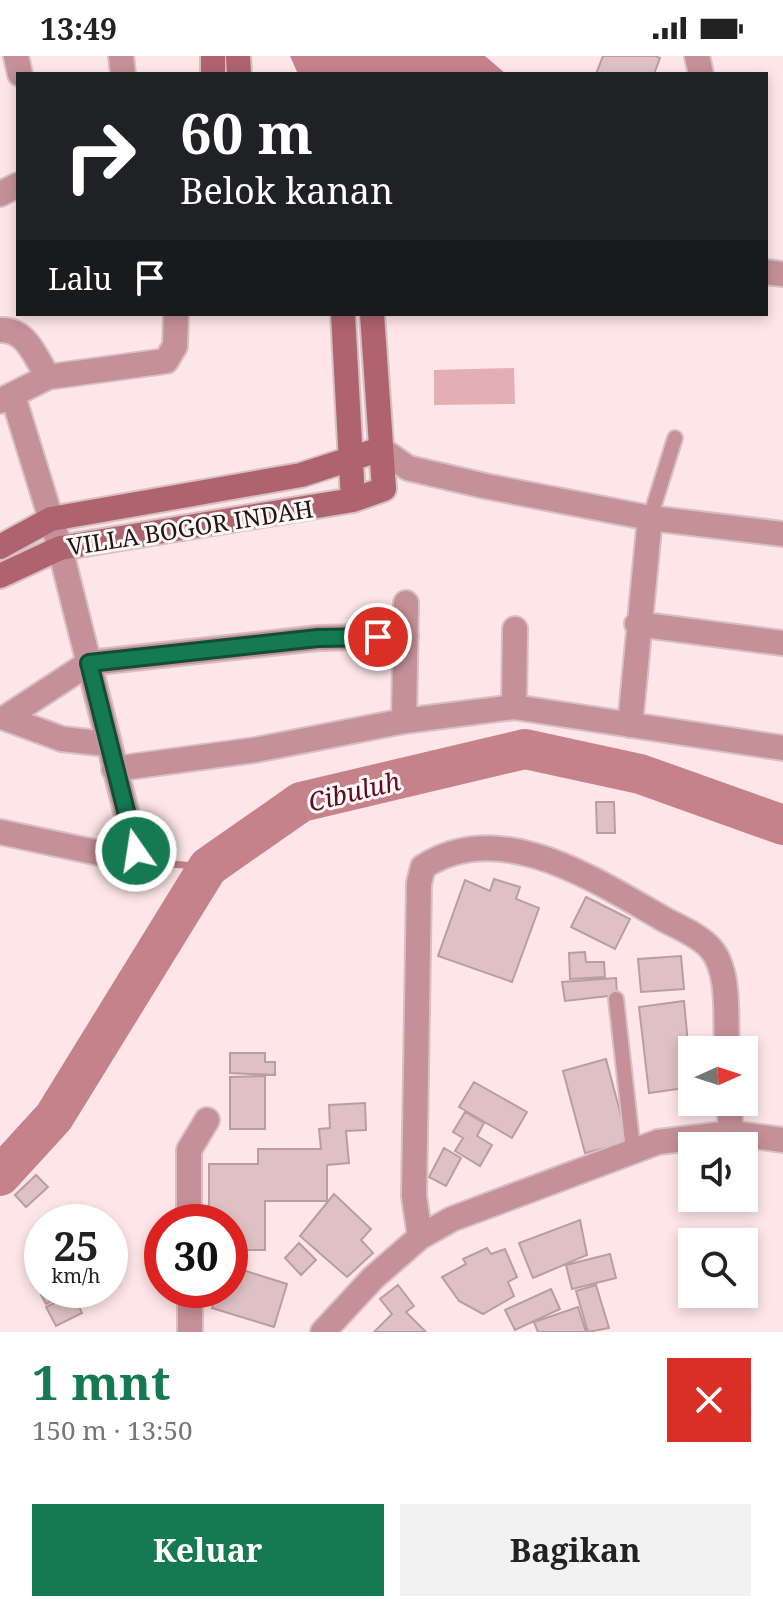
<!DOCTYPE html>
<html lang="id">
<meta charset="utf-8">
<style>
body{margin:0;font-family:"Noto Serif",serif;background:#f2f2f2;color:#222;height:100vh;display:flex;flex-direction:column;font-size:30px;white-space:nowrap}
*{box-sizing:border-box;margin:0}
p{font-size:26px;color:#767676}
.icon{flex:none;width:44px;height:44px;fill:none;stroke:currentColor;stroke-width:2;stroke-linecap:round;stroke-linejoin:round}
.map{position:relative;height:1276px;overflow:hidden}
.panel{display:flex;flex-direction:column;background:#fff;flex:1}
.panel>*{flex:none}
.guide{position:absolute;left:16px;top:16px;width:752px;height:244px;border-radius:0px;box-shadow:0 4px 12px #0003;background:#202124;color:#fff;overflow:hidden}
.needle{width:52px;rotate:87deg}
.controls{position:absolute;left:678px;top:980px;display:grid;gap:16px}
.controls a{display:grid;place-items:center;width:80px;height:80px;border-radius:0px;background:#fff;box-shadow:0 4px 12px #0003;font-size:40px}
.speed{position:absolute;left:24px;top:1148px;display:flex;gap:16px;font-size:40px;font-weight:700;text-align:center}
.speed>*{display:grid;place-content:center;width:104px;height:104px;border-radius:50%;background:#fff;box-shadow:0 4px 12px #0003;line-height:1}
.speed small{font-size:20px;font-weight:400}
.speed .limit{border:12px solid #d22;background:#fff;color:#111}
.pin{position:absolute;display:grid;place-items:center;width:68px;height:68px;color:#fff;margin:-34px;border:4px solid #fff;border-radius:50%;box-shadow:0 2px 8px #0007}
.me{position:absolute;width:88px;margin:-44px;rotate:347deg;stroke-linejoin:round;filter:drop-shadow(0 0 6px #0008)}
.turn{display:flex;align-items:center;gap:28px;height:168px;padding:0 32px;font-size:36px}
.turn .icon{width:104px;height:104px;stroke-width:2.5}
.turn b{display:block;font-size:56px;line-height:68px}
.then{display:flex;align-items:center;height:76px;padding:0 32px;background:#0003;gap:16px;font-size:30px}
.round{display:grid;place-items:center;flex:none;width:84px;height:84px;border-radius:0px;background:#f2f2f2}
.head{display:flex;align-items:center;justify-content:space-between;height:136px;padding:0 32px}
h1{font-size:48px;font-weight:700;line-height:60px;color:#157a52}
.action{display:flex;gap:16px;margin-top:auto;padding:16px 32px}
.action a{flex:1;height:92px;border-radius:0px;background:#157a52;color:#fff;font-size:32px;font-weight:700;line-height:92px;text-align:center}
.action a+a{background:#f2f2f2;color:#222}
.status{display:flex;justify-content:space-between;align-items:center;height:56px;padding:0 40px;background:#fff;direction:ltr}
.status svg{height:22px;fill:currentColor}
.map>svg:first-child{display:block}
.green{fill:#e4aeb4}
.water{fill:#c5828b}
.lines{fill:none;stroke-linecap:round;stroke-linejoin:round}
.stream{stroke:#c5828b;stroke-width:7}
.river{stroke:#c5828b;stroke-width:40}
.building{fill:#dfc1c4;stroke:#ba9da0;stroke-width:2}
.lane-casing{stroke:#d6c0c2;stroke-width:18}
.street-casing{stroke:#d6c0c2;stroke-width:28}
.secondary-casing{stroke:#d6c0c2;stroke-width:28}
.lane{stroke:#c59097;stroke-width:14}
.street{stroke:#c59097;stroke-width:24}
.secondary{stroke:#ae636e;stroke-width:24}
.route-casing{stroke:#0e4f35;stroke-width:20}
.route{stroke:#157a52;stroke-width:14}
.labels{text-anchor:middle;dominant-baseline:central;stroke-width:6;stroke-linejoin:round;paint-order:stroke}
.street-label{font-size:24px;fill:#201617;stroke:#fef7f8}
.water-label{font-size:26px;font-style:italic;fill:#5d0a23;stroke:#fef7f8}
</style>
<div class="status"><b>13:49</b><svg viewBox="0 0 49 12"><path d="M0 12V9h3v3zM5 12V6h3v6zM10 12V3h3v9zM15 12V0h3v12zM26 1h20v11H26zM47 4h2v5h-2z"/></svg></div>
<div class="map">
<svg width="783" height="1276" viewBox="0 0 783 1276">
<rect width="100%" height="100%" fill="#fee5e7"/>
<path class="green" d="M514,312L515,348L434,349V314Z"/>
<path class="water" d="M290,0H485L506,18H298Z"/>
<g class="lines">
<path class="stream" d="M133,805L208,811"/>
<path class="river" d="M0,1120L54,1061L208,811L301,746L525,693L640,718L783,769"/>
</g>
<path class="building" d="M603,0H655L660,2L654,18H596Z
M596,746H614L615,777H597Z
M494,823L520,831L516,843L539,852L512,926L438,900L465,824L490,835Z
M586,841L630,863L615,893L571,871Z
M585,896L586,906H604L605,921L570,923L569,897Z
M681,900L684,933L641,936L638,903Z
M616,922L617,939L565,945L562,926Z
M684,945L692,1031L649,1037L639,951Z
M230,997H265V1006H275V1019L230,1017Z
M606,1003L628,1086L585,1097L563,1015Z
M265,1020V1073H230V1021Z
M474,1026L527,1056L512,1082L459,1051Z
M365,1047L366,1074L346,1075L349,1107L327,1109V1145H265V1194H230V1166H209V1108H258V1093H321L319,1073L330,1072L329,1049Z
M465,1056L484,1067L477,1080L492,1089L480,1110L455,1095L463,1082L453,1076Z
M444,1092L461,1102L446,1130L429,1121Z
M36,1119L48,1131L26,1151L15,1139Z
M334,1138L371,1173L361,1184L373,1197L347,1221L300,1180Z
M580,1164L587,1199L533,1222L519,1187Z
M299,1187L316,1204L301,1219L285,1202Z
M487,1192L491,1198L505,1193L517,1221L508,1226L514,1240L483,1258L459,1245L442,1221L466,1208L463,1203Z
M610,1198L616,1222L572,1233L566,1209Z
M230,1210L287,1228L274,1271L212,1252L218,1234H230Z
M398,1229L414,1250L406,1256L426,1276H374L392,1258L380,1243Z
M596,1229L609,1272L588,1276L576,1235Z
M551,1233L560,1253L515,1274L505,1254Z
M51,1234H74L46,1248L41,1239Z
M73,1238L82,1257L56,1270L46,1251Z
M578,1251L586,1276H538L534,1266Z"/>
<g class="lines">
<g class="lane-casing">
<path id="lane" d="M650,462L675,382
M616,943L633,1094"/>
</g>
<g class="street-casing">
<path id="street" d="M16,0L20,18
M121,0L123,18
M697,0L701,18
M0,138L18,129
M766,216L783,218
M0,274C26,272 36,302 48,321
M0,345L48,321L166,305L175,290L176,258
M381,393L408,412L485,430L650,462L783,478
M637,568L783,587
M514,651L515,573
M404,665L406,547
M630,669L650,462
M107,688L62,683L5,662L89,607L318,582L406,580
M114,713L255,694L404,665L514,651L783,692
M0,776L123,802L136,795L60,492L13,340
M729,1046L731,1077
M189,1166V1094L207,1064
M420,1181L414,1140L419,827L423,811C499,761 592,822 660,861C675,870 700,879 711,893C731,916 725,965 727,994
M190,1234V1276
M323,1276L373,1222L420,1181L452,1163L658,1086L731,1077L783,1084"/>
</g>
<g class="secondary-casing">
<path id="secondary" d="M213,0V18
M238,0L239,18
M343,258L353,444
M0,491L51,463L301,419L381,393
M0,520L60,492L353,444L384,433L372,258"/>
</g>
<use href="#lane" class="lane"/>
<use href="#street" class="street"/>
<use href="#secondary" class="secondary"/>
</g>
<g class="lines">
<g class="route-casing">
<path id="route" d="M136,795L89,607L318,582L378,581"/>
</g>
<use href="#route" class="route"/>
</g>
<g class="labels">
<g class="street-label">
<text transform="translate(190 471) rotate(-9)">VILLA BOGOR INDAH</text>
</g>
<g class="water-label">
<text transform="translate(354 735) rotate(-14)">Cibuluh</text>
</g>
</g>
</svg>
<div class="controls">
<a><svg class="needle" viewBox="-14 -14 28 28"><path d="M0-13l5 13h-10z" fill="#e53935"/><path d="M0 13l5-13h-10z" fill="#767676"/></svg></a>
<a><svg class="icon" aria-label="sound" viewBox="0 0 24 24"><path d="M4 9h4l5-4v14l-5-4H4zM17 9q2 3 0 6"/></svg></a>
<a><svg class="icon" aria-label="search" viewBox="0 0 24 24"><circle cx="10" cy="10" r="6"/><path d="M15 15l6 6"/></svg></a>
</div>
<div class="speed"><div>25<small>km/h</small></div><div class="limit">30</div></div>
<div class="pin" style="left:378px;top:581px;background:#d93025"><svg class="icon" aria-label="arrive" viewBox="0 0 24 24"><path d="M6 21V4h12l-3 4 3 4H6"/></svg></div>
<svg class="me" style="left:136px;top:795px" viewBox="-20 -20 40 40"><circle r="17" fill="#157a52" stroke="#fff" stroke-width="3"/><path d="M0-11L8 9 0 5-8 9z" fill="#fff"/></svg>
<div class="guide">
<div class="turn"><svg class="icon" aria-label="right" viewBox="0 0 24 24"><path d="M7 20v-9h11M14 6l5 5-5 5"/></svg><div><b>60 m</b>Belok kanan</div></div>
<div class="then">Lalu<svg class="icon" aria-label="arrive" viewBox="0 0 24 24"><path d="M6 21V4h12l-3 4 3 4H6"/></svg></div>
</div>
</div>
<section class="panel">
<div class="head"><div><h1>1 mnt</h1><p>150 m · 13:50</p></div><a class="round" style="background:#d93025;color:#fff"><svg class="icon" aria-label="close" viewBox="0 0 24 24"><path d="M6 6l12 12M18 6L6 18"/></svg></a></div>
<div class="action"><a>Keluar</a><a>Bagikan</a></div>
</section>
